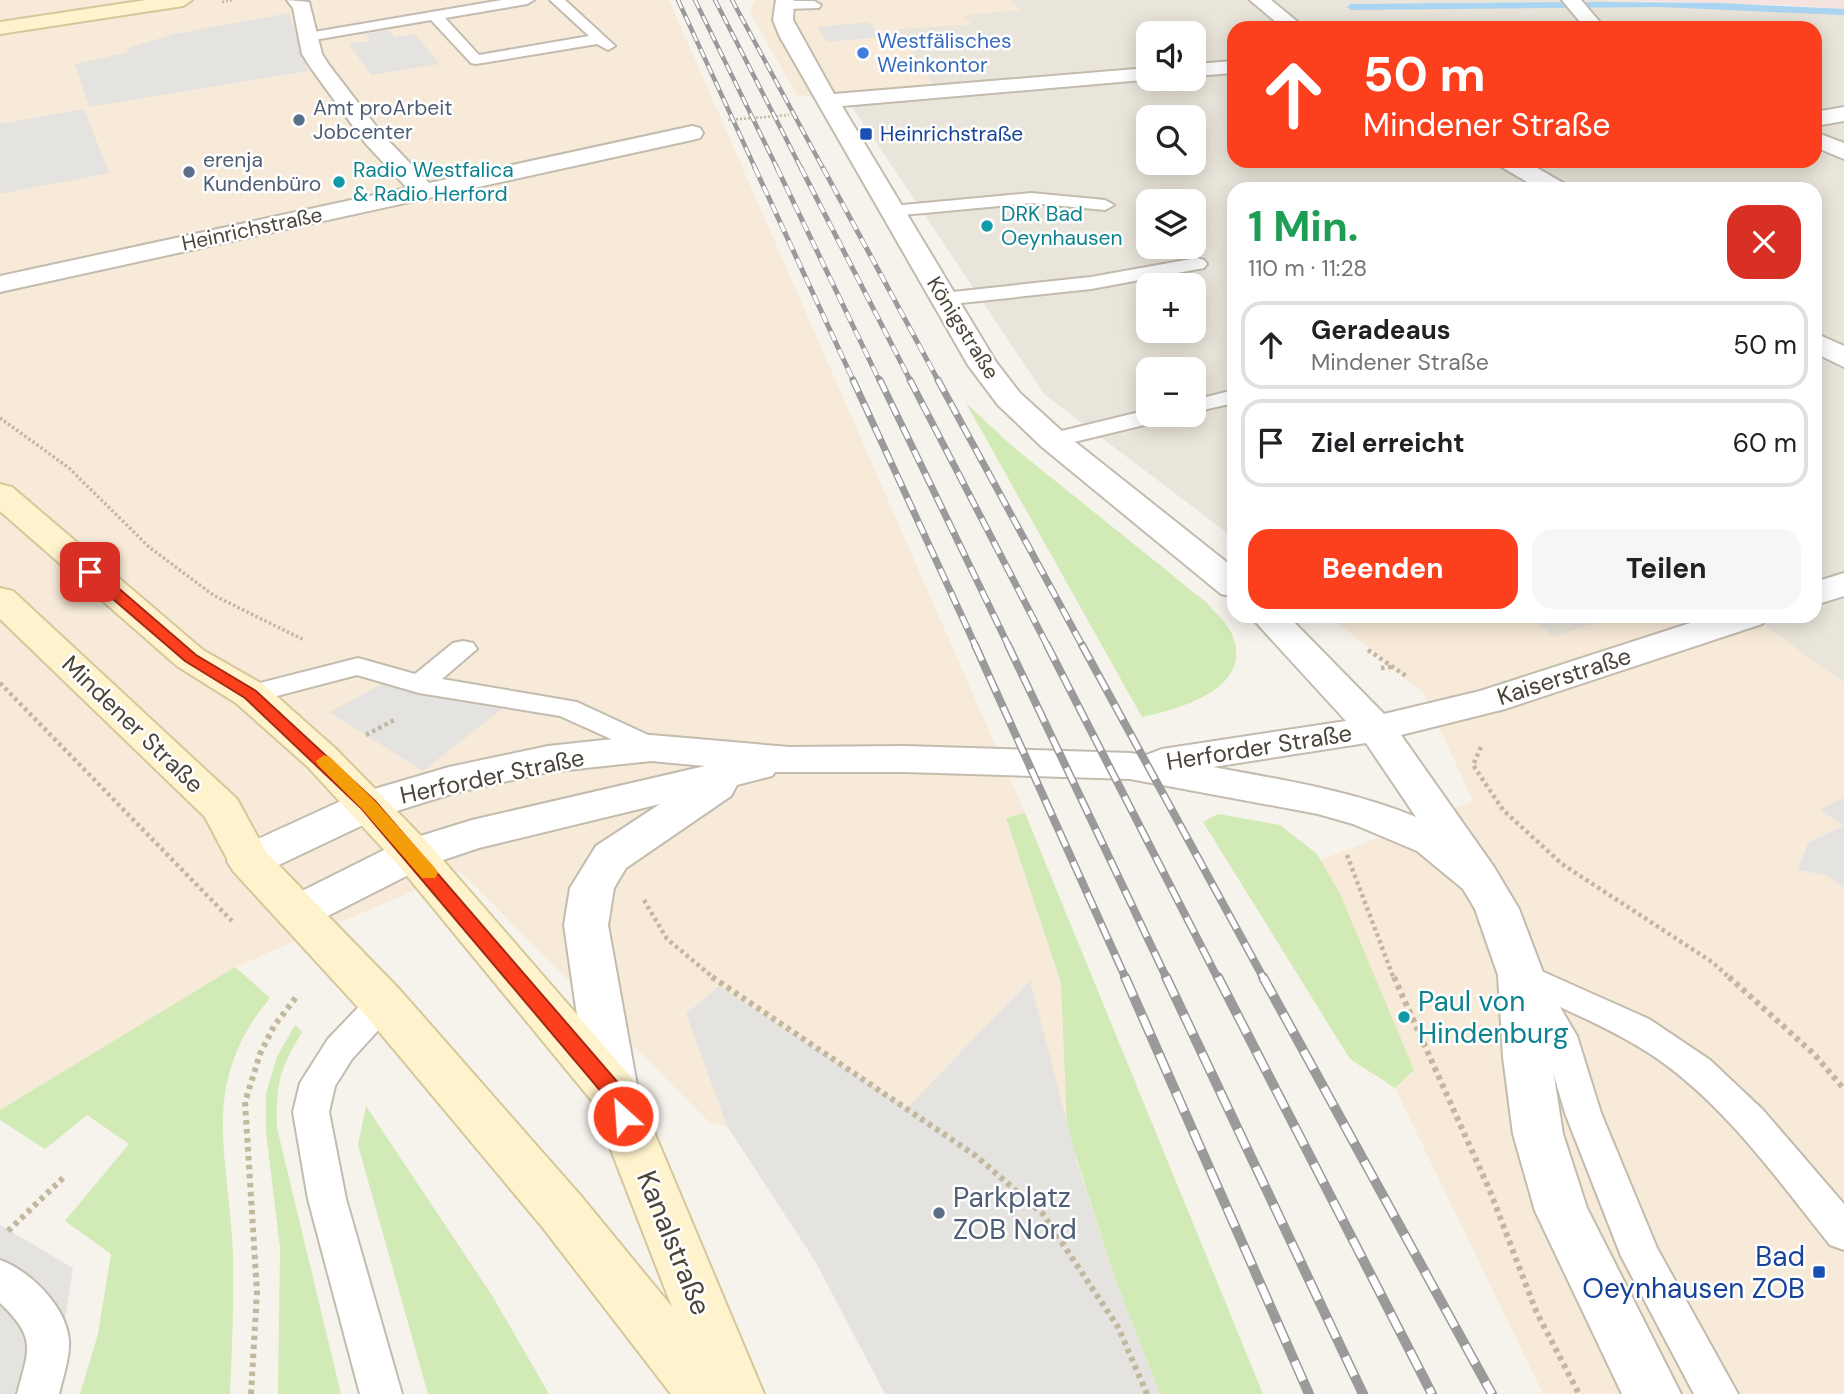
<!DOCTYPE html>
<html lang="de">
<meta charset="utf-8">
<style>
body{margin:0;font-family:"DM Sans",sans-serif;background:#f6f6f6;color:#202124;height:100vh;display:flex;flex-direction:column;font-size:26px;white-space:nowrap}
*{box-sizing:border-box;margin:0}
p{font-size:23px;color:#757577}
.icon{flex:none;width:38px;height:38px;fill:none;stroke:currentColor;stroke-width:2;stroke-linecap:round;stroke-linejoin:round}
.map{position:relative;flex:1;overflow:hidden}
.details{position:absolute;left:1227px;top:182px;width:595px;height:441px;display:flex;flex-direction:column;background:#fff;border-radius:21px;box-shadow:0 4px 18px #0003}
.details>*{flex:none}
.guide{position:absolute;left:1227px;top:21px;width:595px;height:147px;border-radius:21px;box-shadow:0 4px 18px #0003;background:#fc3f1d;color:#fff;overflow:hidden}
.fabs{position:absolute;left:1136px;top:21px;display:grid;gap:14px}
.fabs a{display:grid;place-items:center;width:70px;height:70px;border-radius:14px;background:#fff;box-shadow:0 4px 18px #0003;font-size:35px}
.pin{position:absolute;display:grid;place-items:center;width:60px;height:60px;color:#fff;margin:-30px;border-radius:14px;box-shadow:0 4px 10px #0006}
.me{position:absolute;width:77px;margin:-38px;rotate:334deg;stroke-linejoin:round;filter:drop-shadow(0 0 5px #0008)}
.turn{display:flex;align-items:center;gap:24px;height:147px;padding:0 21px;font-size:32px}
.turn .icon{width:91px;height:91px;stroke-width:2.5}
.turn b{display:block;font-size:49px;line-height:60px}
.round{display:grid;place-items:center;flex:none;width:74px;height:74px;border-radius:21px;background:#f6f6f6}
.overview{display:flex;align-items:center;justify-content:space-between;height:119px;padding:0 21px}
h1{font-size:42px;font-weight:700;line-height:52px;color:#1e9e55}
.primary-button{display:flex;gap:14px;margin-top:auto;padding:14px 21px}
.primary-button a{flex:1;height:80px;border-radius:21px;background:#fc3f1d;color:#fff;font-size:28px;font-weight:700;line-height:80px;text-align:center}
.primary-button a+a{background:#f6f6f6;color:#202124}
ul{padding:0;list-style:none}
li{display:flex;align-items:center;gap:21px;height:88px;margin:0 14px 10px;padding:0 7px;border:4px solid #e0e0e0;border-radius:21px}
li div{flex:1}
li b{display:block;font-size:26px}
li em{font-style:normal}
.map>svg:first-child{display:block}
.residential{fill:#eae5da;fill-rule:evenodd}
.commercial{fill:#f7ead8}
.medical{fill:#f6e3e0}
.green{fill:#d2eab5}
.parking{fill:#e5e3e0}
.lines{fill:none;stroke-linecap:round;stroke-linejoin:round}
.stream{fill:#a9d4f2;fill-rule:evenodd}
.service-casing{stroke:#c2bbae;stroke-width:4}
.minor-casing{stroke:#c2bbae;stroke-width:4}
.secondary-casing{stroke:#d6c79b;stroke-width:4}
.path-far3{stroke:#c4b79f;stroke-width:2.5;stroke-dasharray:2 2;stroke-linecap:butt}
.path-far2{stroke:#c4b79f;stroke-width:3.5;stroke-dasharray:2.5 2.5;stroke-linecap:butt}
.path-far1{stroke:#c4b79f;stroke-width:4.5;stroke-dasharray:3.5 3.5;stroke-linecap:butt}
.path{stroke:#c4b79f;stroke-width:6;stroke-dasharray:4.5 4.5;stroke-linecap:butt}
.service{fill:#fff;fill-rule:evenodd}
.minor{fill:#fff;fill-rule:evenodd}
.secondary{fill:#fff3cd;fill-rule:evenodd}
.rail-far4-casing{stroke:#9a9a9a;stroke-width:4.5}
.rail-far3-casing{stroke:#9a9a9a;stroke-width:5}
.rail-far2-casing{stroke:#9a9a9a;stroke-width:7}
.rail-far1-casing{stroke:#9a9a9a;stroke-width:8}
.rail-casing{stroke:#9a9a9a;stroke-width:10}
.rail-far4{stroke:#fff;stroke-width:2.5;stroke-dasharray:9;stroke-linecap:butt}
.rail-far3{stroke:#fff;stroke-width:3.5;stroke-dasharray:10;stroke-linecap:butt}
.rail-far2{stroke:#fff;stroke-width:4.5;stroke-dasharray:13;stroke-linecap:butt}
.rail-far1{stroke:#fff;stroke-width:5;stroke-dasharray:17;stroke-linecap:butt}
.rail{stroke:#fff;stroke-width:7;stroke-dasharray:21;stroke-linecap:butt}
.route{fill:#fc3f1d;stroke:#a42913;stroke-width:2}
.slow{fill:#f59e0b}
.shop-dot{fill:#3f7fe0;stroke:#fff;stroke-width:2.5}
.service-dot{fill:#5c6f8a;stroke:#fff;stroke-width:2.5}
.transit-dot{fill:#1a4fb4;stroke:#fff;stroke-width:2.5}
.culture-dot{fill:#0f9aa8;stroke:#fff;stroke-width:2.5}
.labels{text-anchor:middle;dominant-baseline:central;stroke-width:5;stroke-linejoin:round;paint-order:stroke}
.far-shop-label{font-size:21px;fill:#366cbe;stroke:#fff;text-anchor:start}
.far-service-label{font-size:21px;fill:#4e5e75;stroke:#fff;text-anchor:start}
.far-transit-label{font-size:21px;fill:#164399;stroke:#fff;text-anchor:start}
.far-culture-label{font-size:21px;fill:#0d838f;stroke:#fff;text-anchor:start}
.far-street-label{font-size:21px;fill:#4b4439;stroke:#fff}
.street-label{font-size:24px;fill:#4b4439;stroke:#fff}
.near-culture-label{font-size:28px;fill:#0d838f;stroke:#fff;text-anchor:start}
.near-service-label{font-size:28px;fill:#4e5e75;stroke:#fff;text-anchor:start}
.near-street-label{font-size:28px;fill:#4b4439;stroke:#fff}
.near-transit-label{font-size:28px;fill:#164399;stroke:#fff;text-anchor:end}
</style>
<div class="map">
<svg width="1844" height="1394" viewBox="0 0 1844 1394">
<rect width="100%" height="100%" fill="#f6f3ec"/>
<path class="residential" d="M1008,0H1600L1844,9V683L1751,616H1815V189H1234V538L1045,395L843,93L932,85L897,29L970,24L963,15L1019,9ZM1234,28H1815V161H1234ZM1148,33H1194V79H1148ZM1148,117H1194V163H1148ZM1148,201H1194V247H1148ZM1148,285H1194V331H1148ZM1148,369H1194V415H1148Z
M1527,616H1618L1554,637Z"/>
<path class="commercial" d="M0,0H669L1025,813L1006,819L1061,983L1067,1128L1029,980L907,1108L719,987L686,1014L727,1126L709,1122L460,871L235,967L0,1110Z
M755,0H1008L1020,10L964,15L971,24L898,29L933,85L798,97L750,13Z
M1330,616H1527L1554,637L1618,616H1751L1844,683V1394H1543L1395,1088L1274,878L1473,801L1424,694Z"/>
<path class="medical" d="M1600,0H1844V9L1783,5Z"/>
<path class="green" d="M966,403L1012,446L1207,603C1214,612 1226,622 1231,632C1257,688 1180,709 1142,717Z
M1025,813L1263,1394H1160L1115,1279L1067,1128L1061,983L1006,818Z
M1218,814L1280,825L1317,854L1340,894L1414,1070L1395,1088L1350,1059L1203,822Z
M235,967L270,998C198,1085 229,1153 233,1254C234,1301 232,1348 230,1394H80L98,1334L111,1254L65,1221L129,1144L87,1115L45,1149L0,1120V1110Z
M295,1025L302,1032C279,1070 276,1084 277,1128L341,1394H278L280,1248L266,1132V1093L277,1057Z
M366,1106L493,1297L549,1394H428L358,1145Z"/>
<path class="parking" d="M289,13L308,71L89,107L75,64L130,52L127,48L175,34Z
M869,22L881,37L827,42L817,27Z
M389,30L395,37L415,34L440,64L371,75L349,44L370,41L366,34Z
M84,109L109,173L0,194V124Z
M383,684L507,705L423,771L329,712Z
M1844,798V888L1826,875L1798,870L1808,843L1843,826L1820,809Z
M1030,980L1078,1165L1115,1279L1160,1394H885L815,1261L727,1126L686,1014L719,986L907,1108Z
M0,1225L73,1268L54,1394H0Z"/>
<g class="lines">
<path class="stream" d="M1598,2L1721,3L1844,9V15L1659,7L1351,10L1347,7L1351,4Z"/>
<g class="service-casing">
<path id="service" d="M502,0H534L527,4L445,18L479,55L589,36L550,0H565L615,46L608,50L597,44L476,64L471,63L431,20L308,41L301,37L308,33Z
M814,1L821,5L819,8L784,9L777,5L784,1Z
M1031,193L1105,200L1114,205L1105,210L1031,203L892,216L883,211L892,206Z
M1197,258L1204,260L1207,264L1204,268L1091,289L943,305L936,303L933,299L936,295L943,293L1091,277Z
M1234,390V403L1194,412V400Z
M1148,410V415H1168L1165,420L1053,447L1045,445L1042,440L1045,435Z
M463,641L473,643L477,649L442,679L577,702L661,741L666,748L661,755L651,757L560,716L419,693L357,675L250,703L240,700L236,694L240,688L358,658L415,674L453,643Z
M1521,962L1649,1019L1710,1060L1763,1110L1844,1204V1250L1830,1245C1777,1179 1726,1106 1655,1057C1625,1037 1593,1022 1560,1007L1577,1036L1601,1113L1657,1248L1738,1394H1694L1621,1256L1565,1113L1543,1038L1504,975L1509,966Z
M383,990L395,994L400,1003L395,1012L352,1059L335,1086L329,1112L346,1199L402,1394H360L308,1199L293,1112L300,1083L328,1039L371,994Z
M0,1260C30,1271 66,1306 69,1340C70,1358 63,1377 59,1394H17C29,1349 37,1338 0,1303Z"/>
</g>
<g class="minor-casing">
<path id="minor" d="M287,0L309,2L322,54L329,65L382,134L429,183L692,126L700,128L703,133L700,138L692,140L0,292V276L407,188L366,144L311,68L302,54L293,8Z
M776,0H794L793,20L834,94L1148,68V79H1154L842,106L996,362L1020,393L1064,433L1234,568V597L1221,594L1042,447L998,405L968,365L780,37L773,20Z
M1250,0H1271L1305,28H1283Z
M1562,0H1581L1605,28H1585Z
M1234,61V73L1194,76V64Z
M1844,107V121L1815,126V112Z
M1815,132L1844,143V159L1815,147Z
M1496,161H1525L1565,184L1568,189H1539L1500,166Z
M1815,333L1844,346V367L1815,353Z
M1844,573V596L1815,605V582Z
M1250,616H1288L1384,714L1480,691L1712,616H1767L1762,624L1505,709L1401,735L1494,867L1519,909L1544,975L1551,1057L1563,1134L1587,1208L1681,1394H1622L1535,1211L1513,1134L1503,1057L1498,975L1475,909L1463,889L1417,851L1353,824L1318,814L1130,779L905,772H775L772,776L737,785L731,796L626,868L614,888L608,925L638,1091L631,1105L613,1111L595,1105L588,1091L564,925L570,888L596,846L660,804L479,848L428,865L314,923L298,928L282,923L276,912L282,901L398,843L472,820L705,766L651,761L548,772L454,793L384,815L264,872L249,876L234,872L227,861L234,850L354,795L449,767L548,746L651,735L789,747L905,746L1130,753L1146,755L1162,749L1346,721ZM1366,743L1416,817C1350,790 1282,780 1213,767Z"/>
</g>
<g class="secondary-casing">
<path id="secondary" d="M146,0H192L183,6L0,34V22Z
M0,484L12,487L203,650L264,685L336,749L428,843L631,1077L764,1394H671L543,1228L366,1016L234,872L205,817L0,619V588L13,591L237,799L266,852L400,990L581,1196L672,1307L592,1101L398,865L308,767L236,703L177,666L0,511Z"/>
</g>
<path class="path-far3" d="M222,2L233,0
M728,120L789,115"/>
<path class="path-far2" d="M0,418L69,468L149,547L213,595L304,640"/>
<path class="path-far1" d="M1368,650L1406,676
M1381,668L1391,667
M0,683L232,921
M366,735L396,719
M1481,747L1473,765L1503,810L1562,864L1712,962L1731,979
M1347,855L1394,979
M644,900L667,939L715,979"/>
<path class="path" d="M712,977L976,1156L1043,1214L1118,1327L1147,1394
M1394,977L1490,1191L1536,1311L1579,1394
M1729,977L1814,1054L1844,1089
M8,1231L63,1178
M251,1394L257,1292L245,1102L260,1054L274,1026L297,996"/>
<use href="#service" class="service"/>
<use href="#minor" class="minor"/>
<use href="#secondary" class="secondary"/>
<g class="rail-far4-casing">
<path id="rail-far4" d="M678,0L756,170
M695,0L778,170
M715,0L802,170
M732,0L824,170"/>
</g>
<g class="rail-far3-casing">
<path id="rail-far3" d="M755,168L854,382
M777,168L880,382
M801,168L911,382
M823,168L939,382"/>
</g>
<g class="rail-far2-casing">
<path id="rail-far2" d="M853,380L976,647
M880,380L1009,647
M910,380L1048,647
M938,380L1083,647"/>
</g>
<g class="rail-far1-casing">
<path id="rail-far1" d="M975,645L1126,979
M1008,645L1167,979
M1047,645L1218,979
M1082,645L1264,979"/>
</g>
<g class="rail-casing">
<path id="rail" d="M1125,977L1309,1394
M1166,977L1363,1394
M1218,977L1432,1394
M1263,977L1492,1394"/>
</g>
<use href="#rail-far4" class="rail-far4"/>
<use href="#rail-far3" class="rail-far3"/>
<use href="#rail-far2" class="rail-far2"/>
<use href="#rail-far1" class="rail-far1"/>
<use href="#rail" class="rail"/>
</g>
<path class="route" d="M90,567L95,568L196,655L256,691L375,801L620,1085L634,1116L631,1122L623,1124L616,1122L604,1095L362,809L245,698L185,661L85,575L83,572Z"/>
<path class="slow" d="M324,755L330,757L375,801L435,868L438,873L435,878H422L362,809L318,765L316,761Z"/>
<circle class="shop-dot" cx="863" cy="53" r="7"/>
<g class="service-dot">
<circle cx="299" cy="120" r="7"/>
<circle cx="189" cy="172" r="7"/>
<circle cx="939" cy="1213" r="7"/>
</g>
<g class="transit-dot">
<rect x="859" y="127" width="14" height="14" rx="3.5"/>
<rect x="1812" y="1265" width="14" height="14" rx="3.5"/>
</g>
<g class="culture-dot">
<circle cx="339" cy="182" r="7"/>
<circle cx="987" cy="226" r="7"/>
<circle cx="1404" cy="1017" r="7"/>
</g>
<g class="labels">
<g class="far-shop-label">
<text x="877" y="41">Westfälisches<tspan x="877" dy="24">Weinkontor</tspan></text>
</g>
<g class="far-service-label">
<text x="313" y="108">Amt proArbeit<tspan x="313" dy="24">Jobcenter</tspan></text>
<text x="203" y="160">erenja<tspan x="203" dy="24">Kundenbüro</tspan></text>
</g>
<g class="far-transit-label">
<text x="880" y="134">Heinrichstraße</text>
</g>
<g class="far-culture-label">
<text x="353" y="170">Radio Westfalica<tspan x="353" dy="24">&amp; Radio Herford</tspan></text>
<text x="1001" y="214">DRK Bad<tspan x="1001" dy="24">Oeynhausen</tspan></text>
</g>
<g class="far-street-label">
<text transform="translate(252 229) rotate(-12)">Heinrichstraße</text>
<text transform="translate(963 328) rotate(58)">Königstraße</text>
</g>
<g class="street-label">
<text transform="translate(1564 676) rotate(-18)">Kaiserstraße</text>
<text transform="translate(133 724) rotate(44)">Mindener Straße</text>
<text transform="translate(1259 747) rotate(-9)">Herforder Straße</text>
<text transform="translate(492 776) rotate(-12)">Herforder Straße</text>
</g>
<g class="near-culture-label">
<text x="1418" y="1001">Paul von<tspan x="1418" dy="32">Hindenburg</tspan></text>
</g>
<g class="near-service-label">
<text x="953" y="1197">Parkplatz<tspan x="953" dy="32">ZOB Nord</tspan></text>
</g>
<g class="near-street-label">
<text transform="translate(674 1243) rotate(68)">Kanalstraße</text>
</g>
<g class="near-transit-label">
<text x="1805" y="1256">Bad<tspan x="1805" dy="32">Oeynhausen ZOB</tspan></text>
</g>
</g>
</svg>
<div class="fabs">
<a><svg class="icon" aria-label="sound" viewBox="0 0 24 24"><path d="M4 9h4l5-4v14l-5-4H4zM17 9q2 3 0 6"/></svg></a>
<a><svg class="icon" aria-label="search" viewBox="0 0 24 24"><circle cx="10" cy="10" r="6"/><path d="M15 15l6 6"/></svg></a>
<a><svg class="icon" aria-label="layers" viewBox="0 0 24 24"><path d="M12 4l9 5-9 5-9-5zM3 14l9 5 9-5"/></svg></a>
<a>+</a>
<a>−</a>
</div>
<div class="pin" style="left:90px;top:572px;background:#d93025"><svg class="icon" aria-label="arrive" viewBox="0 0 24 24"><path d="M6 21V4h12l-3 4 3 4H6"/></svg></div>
<svg class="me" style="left:623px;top:1116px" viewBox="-20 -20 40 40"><circle r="17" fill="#fc3f1d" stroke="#fff" stroke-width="3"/><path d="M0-11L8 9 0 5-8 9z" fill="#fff"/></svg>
<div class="guide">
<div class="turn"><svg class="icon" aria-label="ahead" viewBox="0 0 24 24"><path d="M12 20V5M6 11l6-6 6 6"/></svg><div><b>50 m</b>Mindener Straße</div></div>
</div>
<section class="details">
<div class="overview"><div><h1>1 Min.</h1><p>110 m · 11:28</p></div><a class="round" style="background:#d93025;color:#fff"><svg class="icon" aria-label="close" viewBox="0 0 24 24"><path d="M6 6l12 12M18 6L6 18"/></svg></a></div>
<ul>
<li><svg class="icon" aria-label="ahead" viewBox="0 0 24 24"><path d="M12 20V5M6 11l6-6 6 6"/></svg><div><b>Geradeaus</b><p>Mindener Straße</p></div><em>50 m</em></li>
<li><svg class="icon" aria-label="arrive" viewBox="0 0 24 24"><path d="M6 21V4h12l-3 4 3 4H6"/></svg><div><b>Ziel erreicht</b></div><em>60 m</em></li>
</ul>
<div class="primary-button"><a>Beenden</a><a>Teilen</a></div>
</section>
</div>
